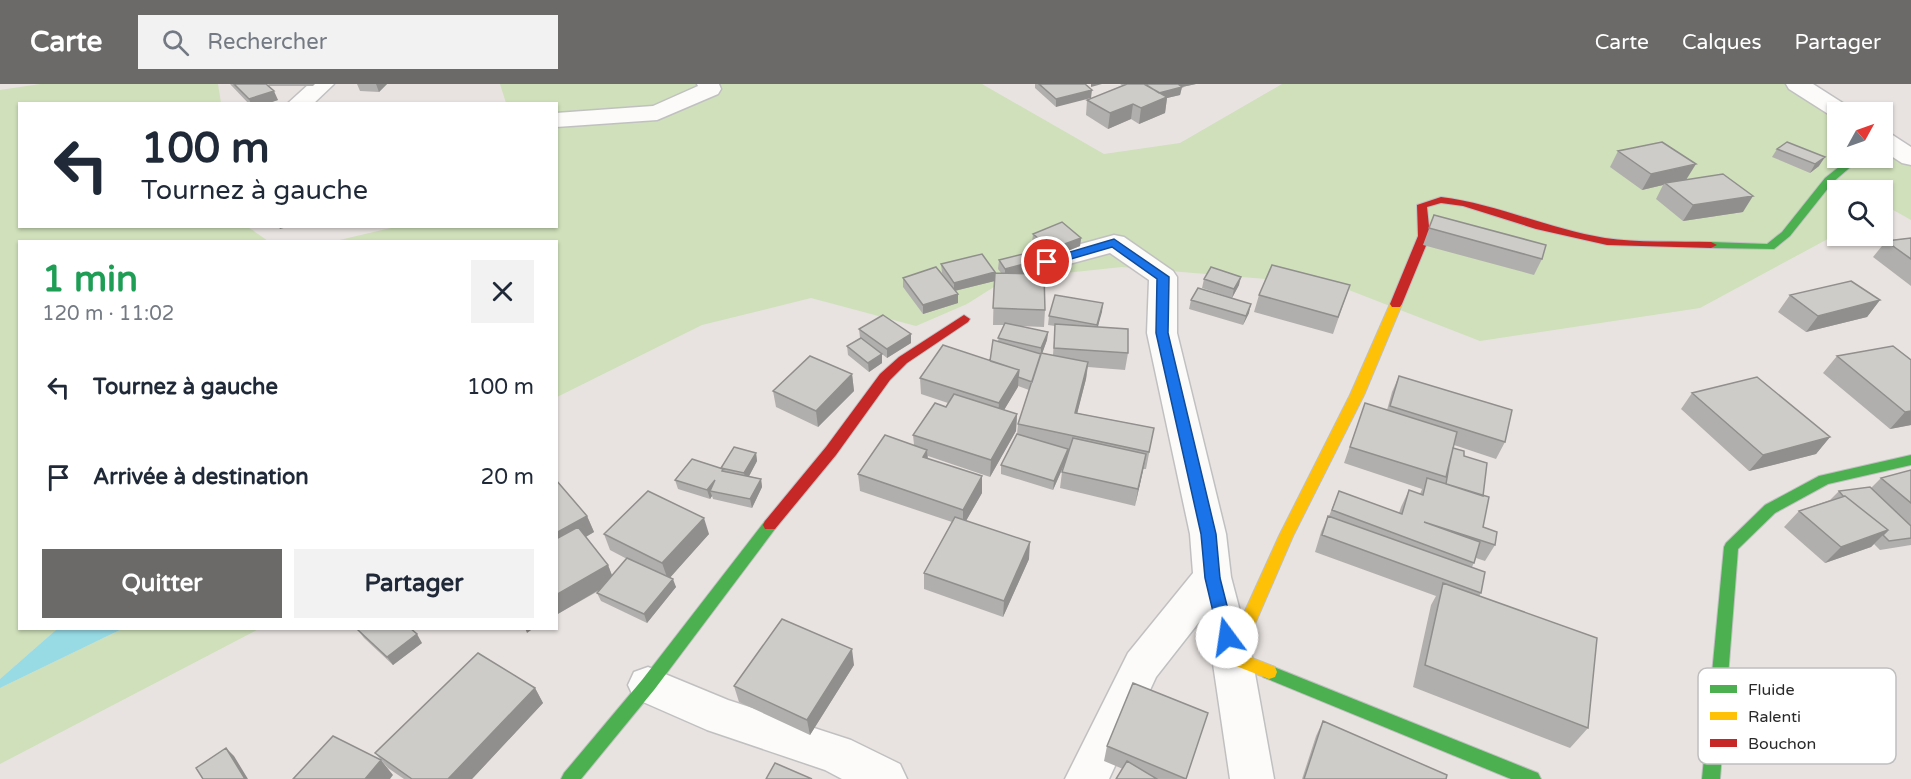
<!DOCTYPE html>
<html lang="fr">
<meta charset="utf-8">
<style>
body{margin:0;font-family:"Varela Round",sans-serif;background:#f2f2f3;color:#1f2937;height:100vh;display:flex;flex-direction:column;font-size:22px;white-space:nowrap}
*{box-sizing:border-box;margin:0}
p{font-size:20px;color:#747a83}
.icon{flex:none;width:33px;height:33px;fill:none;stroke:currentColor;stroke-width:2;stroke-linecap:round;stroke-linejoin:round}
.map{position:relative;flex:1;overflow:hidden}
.drawer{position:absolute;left:18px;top:156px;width:540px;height:390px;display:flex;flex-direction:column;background:#fff;border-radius:0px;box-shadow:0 2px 4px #0004}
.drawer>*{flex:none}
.guide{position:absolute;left:18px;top:18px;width:540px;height:126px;border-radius:0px;box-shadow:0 2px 4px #0004;background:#fff;color:#1f2937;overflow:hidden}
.needle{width:39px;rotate:50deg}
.tools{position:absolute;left:1827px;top:18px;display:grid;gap:12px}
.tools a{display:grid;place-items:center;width:66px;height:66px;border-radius:0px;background:#fff;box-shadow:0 2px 4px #0004;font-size:30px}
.pin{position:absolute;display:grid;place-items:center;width:51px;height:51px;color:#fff;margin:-26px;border:3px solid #fff;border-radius:50%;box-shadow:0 2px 6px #0007}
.me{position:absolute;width:66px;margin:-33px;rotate:346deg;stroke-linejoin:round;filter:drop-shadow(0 0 4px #0008)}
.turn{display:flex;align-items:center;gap:21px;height:126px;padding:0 24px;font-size:27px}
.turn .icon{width:78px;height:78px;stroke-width:2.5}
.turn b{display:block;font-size:42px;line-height:51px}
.round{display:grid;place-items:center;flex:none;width:63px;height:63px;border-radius:0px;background:#f2f2f3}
.head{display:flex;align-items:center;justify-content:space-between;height:102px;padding:0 24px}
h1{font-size:36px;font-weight:800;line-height:45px;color:#1e9e55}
.cta{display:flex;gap:12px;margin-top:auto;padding:12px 24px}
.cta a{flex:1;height:69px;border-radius:0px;background:#6c6a69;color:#fff;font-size:24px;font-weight:800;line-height:69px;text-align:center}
.cta a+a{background:#f2f2f3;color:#1f2937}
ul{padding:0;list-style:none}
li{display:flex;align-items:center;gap:18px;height:90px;padding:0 24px}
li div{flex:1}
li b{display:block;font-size:22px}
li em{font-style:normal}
header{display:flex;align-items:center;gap:36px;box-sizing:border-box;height:84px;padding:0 30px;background:#6c6a69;color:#fff}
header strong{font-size:28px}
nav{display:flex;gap:33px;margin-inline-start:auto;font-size:21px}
.search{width:420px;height:54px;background:#f2f2f3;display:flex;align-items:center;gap:15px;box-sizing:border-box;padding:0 21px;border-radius:0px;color:#747a83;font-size:22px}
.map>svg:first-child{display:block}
.green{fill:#cfe0ba}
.water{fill:#98dbe5}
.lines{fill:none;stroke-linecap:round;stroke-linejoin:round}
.street-casing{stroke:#c1c0c1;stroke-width:3}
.fast-casing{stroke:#c1c0c1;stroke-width:2}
.slow-casing{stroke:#c1c0c1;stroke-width:2}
.jam-casing{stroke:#c1c0c1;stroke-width:2}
.street{fill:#fcfbfa;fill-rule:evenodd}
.fast{fill:#4caf50;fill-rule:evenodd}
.slow{fill:#ffc107;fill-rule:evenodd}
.jam{fill:#c62828;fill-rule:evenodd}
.wall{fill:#b1afad}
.shaded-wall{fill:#908f8d}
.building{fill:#ceccc9;stroke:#908f8d;stroke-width:1.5}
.route{fill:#1a73e8;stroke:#114b97;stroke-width:1.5}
.key{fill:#fff;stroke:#bfbfbf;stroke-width:1.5}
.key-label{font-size:16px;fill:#292929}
</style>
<header>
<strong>Carte</strong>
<div class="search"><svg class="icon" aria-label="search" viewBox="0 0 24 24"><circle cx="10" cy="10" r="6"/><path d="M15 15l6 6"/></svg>Rechercher</div>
<nav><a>Carte</a><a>Calques</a><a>Partager</a></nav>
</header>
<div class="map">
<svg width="1911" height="695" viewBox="0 0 1911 695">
<rect width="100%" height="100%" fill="#e8e3e0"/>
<path class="green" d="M40,0H218L221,19L20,20V142L248,143L268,157L20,158V544L57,545L0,595V6Z
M500,0H982L1104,70L1180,59L1282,0H1798L1841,28H1838V74H1882L1883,56L1911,74V136L1888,123L1883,126L1882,106H1838L1837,150L1700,224L1480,257L1336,201L1122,183L1046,191L997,201L967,220L916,242L811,214L702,241L557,313L556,158H331L395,143L556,142V20L506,19Z
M122,545H259L0,680V604Z"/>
<path class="water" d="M57,545H122L0,604V595Z"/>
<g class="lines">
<g class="street-casing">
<path id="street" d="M309,0H334L313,20H287Z
M697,0H719L721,5L718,10L657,36L556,43V29L653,22L698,2Z
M1786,0H1813L1849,23L1853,28H1838V34L1833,33L1789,5Z
M1882,48L1891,50L1911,63V81L1902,79L1882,66Z
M1114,151L1124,153L1173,187L1177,193V249L1226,450L1231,493L1252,573L1274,695H1230L1212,573L1203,533L1156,593L1109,695H1065L1128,569L1193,489L1190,450L1147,249L1149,196L1110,169L1047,186L1037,184L1033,178L1037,172Z
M648,583L728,616L851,656L900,680L907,695H842L825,686L707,646L634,614L628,601L634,588Z"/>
</g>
<g class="fast-casing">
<path id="fast" d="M1850,74H1861L1833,98L1790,152L1774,165L1711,164L1705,161L1711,158L1767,160L1782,148L1825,94Z
M1911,371V381L1828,400L1775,429L1738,465L1720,695H1702L1724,463L1726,459L1765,421L1819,392Z
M770,435L775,437L777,441L775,445L654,606L581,695H561L564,689L642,596L765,437Z
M1269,581L1538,689L1541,695H1511L1263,593L1261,588L1263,583Z"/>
</g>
<g class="slow-casing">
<path id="slow" d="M1396,216L1402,220L1364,311L1293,452L1242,570L1275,583L1277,588L1275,593L1269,595L1226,578L1224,573L1279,452L1350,311L1390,220Z"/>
</g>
<g class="jam-casing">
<path id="jam" d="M1441,113C1497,120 1549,145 1605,154C1637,159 1678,157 1711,158L1717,161L1711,164L1607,161L1536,145L1463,122L1441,119L1427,123L1430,152L1402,220L1400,223H1392L1390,220L1418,152L1417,121Z
M964,231L970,235L968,238L907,279L890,296L836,371L775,445H765L763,441L765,437L826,363L880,290L899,273Z"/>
</g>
<use href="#street" class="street"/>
<use href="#fast" class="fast"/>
<use href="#slow" class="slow"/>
<use href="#jam" class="jam"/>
</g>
<path class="wall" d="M230,0H266L278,16L266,20H249Z
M268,0H315L313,2H269Z
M357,0H387L379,8L360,7Z
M1035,0H1085L1056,23L1035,4Z
M1120,0H1196L1182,3L1180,11L1167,14L1165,29L1139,40L1131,35L1108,45L1086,31L1087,16L1123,2Z
M1777,65L1819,82L1810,89L1772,73Z
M1618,67L1687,95L1743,128L1683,137L1656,115L1663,101L1642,106L1610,83Z
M1434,131L1542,175L1534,191L1423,161Z
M1033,150L1081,154L1080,162L1050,174L1032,159Z
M1911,154V202L1873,173L1886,157Z
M999,176L1032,178V187L1020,189L1045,226L1044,243L1019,242L1048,248L1047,256L1042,269L1053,271L1055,242L1048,241L1049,232L1103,219L1098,243L1128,269L1125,286L1088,283L1086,295L1077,329L1154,344L1146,385H1143L1135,422L1060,404L1062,388L1067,374L1053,406L1001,390V381L1017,350L1018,340L1029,306L1018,302L1004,326L1017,330L1016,347L990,393L928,372V375L982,392V409L966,437L1029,475L1003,533L924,505V489L952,438L860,407L858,390L914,361L913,351L946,323L948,319L921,310L920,294L990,277L1004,241H993L994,197L955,207L958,219L923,230L903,203V194L946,195L942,189L941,180L995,189H1001L998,185Z
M1204,195L1239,201L1232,214L1202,204Z
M1350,201L1333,250L1254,228L1259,211Z
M1790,211L1880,216L1867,233L1806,248L1778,228Z
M1191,216L1249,229L1243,241L1189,225Z
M859,245L911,250V259L887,274L873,263L882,270V279L869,288L848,271L847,262L860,254Z
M1893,262L1911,341L1890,345L1823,289L1837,272Z
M852,290L854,307L818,343L776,323L773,307Z
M1399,292L1505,358L1496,375L1454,361L1453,364L1464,372L1483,412V443L1495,461L1485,477L1476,474L1472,483L1481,509L1479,512L1588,644L1570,664L1413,603L1431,521L1436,512L1315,468L1321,448L1328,432H1329L1339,407L1399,429L1401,423L1409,406L1420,410L1422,405L1344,379L1365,319L1387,326L1392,308Z
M1692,309L1830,353L1816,370L1749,387L1681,325Z
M756,369L757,377L749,392L761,395L762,403L752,424L713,415L712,412L710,415L678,405L675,396L721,385Z
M1911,386V461L1880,466L1874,460L1871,463L1825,479L1784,443L1799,427L1830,416L1839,407L1871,404L1881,394Z
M556,396L587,432L594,448L586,453L608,481L612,491L627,475L610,466L604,450H709L670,493L676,503L647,539L601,517L597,509L600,506L556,531Z
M358,546L422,559L393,581L364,554Z
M854,581L810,651L739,618L734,602Z
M535,604L543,619L472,695H404L388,684L375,669Z
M1323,637L1446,695H1302L1316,652Z
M1107,662L1186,695H1116L1123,685L1104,677Z"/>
<path class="shaded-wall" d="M376,0H387L379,8Z
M1091,0H1102L1091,3Z
M1176,0H1196L1182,3L1180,11L1167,14L1165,29L1139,40L1141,24L1157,9Z
M1092,6L1091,14L1056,23V15Z
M274,7L278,16L266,20H251L249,15Z
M1133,20L1131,35L1108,45L1110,29Z
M1825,73L1819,82L1810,89L1815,80Z
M1696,80L1686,96L1665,99L1663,101L1642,106L1651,90Z
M1753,112L1743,128L1683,137L1693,121Z
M278,142H291L280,145Z
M1081,154L1080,162L1050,174L1051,165Z
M1032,178V187L1005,193V185Z
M995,188V197L954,207V199Z
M1241,193L1239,201L1232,214L1234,205Z
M958,210V219L923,230V221Z
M1880,216L1867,233L1806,248L1818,232Z
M1103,219L1102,228L1096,249L1097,241Z
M1251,220L1249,229L1243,241L1246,232Z
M1048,248L1047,256L1041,273V264Z
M911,250V259L887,274V265Z
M882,270V279L869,288L868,279Z
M1088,278L1086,295L1073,346L1075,329Z
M1019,286L1018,303L998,336L999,319Z
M852,290L854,307L818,343L816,327Z
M1911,327V341L1890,345L1905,328Z
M1017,330L1016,347L990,393L991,376Z
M1830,353L1816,370L1749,387L1763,371Z
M1068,365L1067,374L1053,406L1054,397Z
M927,366L928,382L923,373Z
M756,369L757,377L746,398L744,389Z
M1146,370L1143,387L1135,422L1138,405Z
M982,392V409L963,442V426Z
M761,395L762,403L752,424L750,415Z
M715,396L710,407L712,412L710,415L707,406Z
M587,432L594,448L556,470V449Z
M704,434L709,450L668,496L662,479Z
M1888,446L1871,463L1825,479L1841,463Z
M1030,458L1029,475L1003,533L1004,517Z
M608,481L614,497L556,531V511Z
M673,495L676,503L647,539L644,530Z
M525,544H534L527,549Z
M417,550L422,559L393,581L387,573Z
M852,565L854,581L810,651L807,636Z
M535,604L543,619L472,695H448Z
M226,664L234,672L248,695H245Z
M381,676L393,691L390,695H365Z"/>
<path class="building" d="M234,0H266L274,7L249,15Z
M1039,0H1085L1092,6L1056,15Z
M1127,0H1144L1167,13L1141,24L1133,20L1110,29L1087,16Z
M1145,0H1178L1182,3L1159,9Z
M1662,58L1696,80L1651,90L1618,67Z
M1787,58L1825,73L1815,80L1777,65Z
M1723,90L1753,112L1693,121L1665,99Z
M1434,131L1546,161L1542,175L1429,144Z
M1062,138L1081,154L1051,165L1033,150Z
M1911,154V175L1886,157Z
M1027,169L1032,178L1005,185L999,176Z
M982,170L995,188L954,199L941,180Z
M1272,181L1350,201L1338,233L1259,211Z
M936,183L958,210L923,221L903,194Z
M1211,183L1241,193L1234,205L1204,195Z
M995,189L1044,190L1045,226L993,224Z
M1851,197L1880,216L1818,232L1790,211Z
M1198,204L1251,220L1246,232L1191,216Z
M1055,211L1103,219L1097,241L1049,232Z
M883,231L911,250L887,265L859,245Z
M1005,239L1048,248L1041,264L998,254Z
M1055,240L1128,245V269L1054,264Z
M861,254L882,270L868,279L847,262Z
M993,256L1041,270L1032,298L1018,293L1019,286L990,277Z
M943,261L1019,286L999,319L920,294Z
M1893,262L1911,276V327L1905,328L1837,272Z
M1041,269L1088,278L1075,329L1154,344L1149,368L1018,340Z
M810,272L852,290L816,327L773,307Z
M1399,292L1512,326L1505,358L1390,322Z
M1757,293L1830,353L1763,371L1692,309Z
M954,310L1017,330L991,376L913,351L935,319L946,323Z
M1365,319L1457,348L1446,393L1350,363Z
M1017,350L1068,365L1054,397L1001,381Z
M885,351L927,366L923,373L982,392L963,426L858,390Z
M1073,354L1146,370L1138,405L1062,388Z
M734,363L756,369L744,389L721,384Z
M1453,364L1464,367V372L1487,379L1483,412L1446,400L1449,382Z
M692,375L723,385L722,387L761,395L750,415L710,407L715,396L707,406L675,396Z
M1911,386V419L1881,394Z
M1427,394L1489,413L1483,443L1497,448L1495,461L1424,438L1480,458L1474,479L1332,426L1339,407L1402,430L1409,406L1423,411Z
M556,396L587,432L556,449Z
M1870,403L1911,442V454L1889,457L1883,451L1888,446L1845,412H1843L1839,407Z
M648,407L704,434L662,479L604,450Z
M1845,412L1888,446L1841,463L1799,427Z
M1328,432L1485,488L1481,509L1322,451Z
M955,433L1030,458L1004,517L924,489Z
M578,443L608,481L556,511V455Z
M627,474L673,495L644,530L597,509Z
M1443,499L1597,554L1588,644L1425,581Z
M782,535L852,565L807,636L734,602Z
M360,544H410L417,550L387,573L358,546Z
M478,569L535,604L448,695H412L375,669Z
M1133,599L1208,629L1186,695L1107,662Z
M1323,637L1447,691L1446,695H1304Z
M333,652L381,676L365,695H293Z
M226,664L245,695H203L196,684Z
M1127,677L1157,695H1116Z
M775,679L812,695H766Z"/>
<path class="route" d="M1114,155L1169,193L1168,249L1216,450L1220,494L1235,553L1233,558L1227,560L1221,558L1219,553L1205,494L1201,450L1156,249L1157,195L1112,163L1047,182L1042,178L1043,176Z"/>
<rect x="1698" y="584" width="198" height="96" rx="9" class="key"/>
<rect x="1710" y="601" width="27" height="8" fill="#4caf50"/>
<rect x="1710" y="628" width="27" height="8" fill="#ffc107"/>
<rect x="1710" y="655" width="27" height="8" fill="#c62828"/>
<g class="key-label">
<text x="1748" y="611">Fluide</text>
<text x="1748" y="638">Ralenti</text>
<text x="1748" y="665">Bouchon</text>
</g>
</svg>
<div class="tools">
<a><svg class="needle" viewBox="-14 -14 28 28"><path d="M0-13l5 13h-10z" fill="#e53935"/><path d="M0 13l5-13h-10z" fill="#747a83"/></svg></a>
<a><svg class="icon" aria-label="search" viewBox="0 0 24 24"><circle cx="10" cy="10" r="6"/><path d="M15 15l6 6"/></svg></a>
</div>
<div class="pin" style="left:1047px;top:178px;background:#d93025"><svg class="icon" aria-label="arrive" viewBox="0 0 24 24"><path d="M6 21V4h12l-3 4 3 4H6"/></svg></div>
<svg class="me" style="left:1227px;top:553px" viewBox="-20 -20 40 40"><circle r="19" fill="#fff"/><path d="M0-13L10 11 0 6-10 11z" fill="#1a73e8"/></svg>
<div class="guide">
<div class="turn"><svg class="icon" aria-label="left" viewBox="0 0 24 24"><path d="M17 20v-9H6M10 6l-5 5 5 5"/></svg><div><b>100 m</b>Tournez à gauche</div></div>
</div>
<section class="drawer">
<div class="head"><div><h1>1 min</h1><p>120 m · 11:02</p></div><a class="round"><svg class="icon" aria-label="close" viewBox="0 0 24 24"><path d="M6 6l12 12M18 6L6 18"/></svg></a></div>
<ul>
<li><svg class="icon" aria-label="left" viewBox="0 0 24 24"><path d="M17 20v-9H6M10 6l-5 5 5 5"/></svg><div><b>Tournez à gauche</b></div><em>100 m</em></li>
<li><svg class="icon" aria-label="arrive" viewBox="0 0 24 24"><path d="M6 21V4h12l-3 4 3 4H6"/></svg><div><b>Arrivée à destination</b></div><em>20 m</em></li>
</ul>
<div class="cta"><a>Quitter</a><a>Partager</a></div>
</section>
</div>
